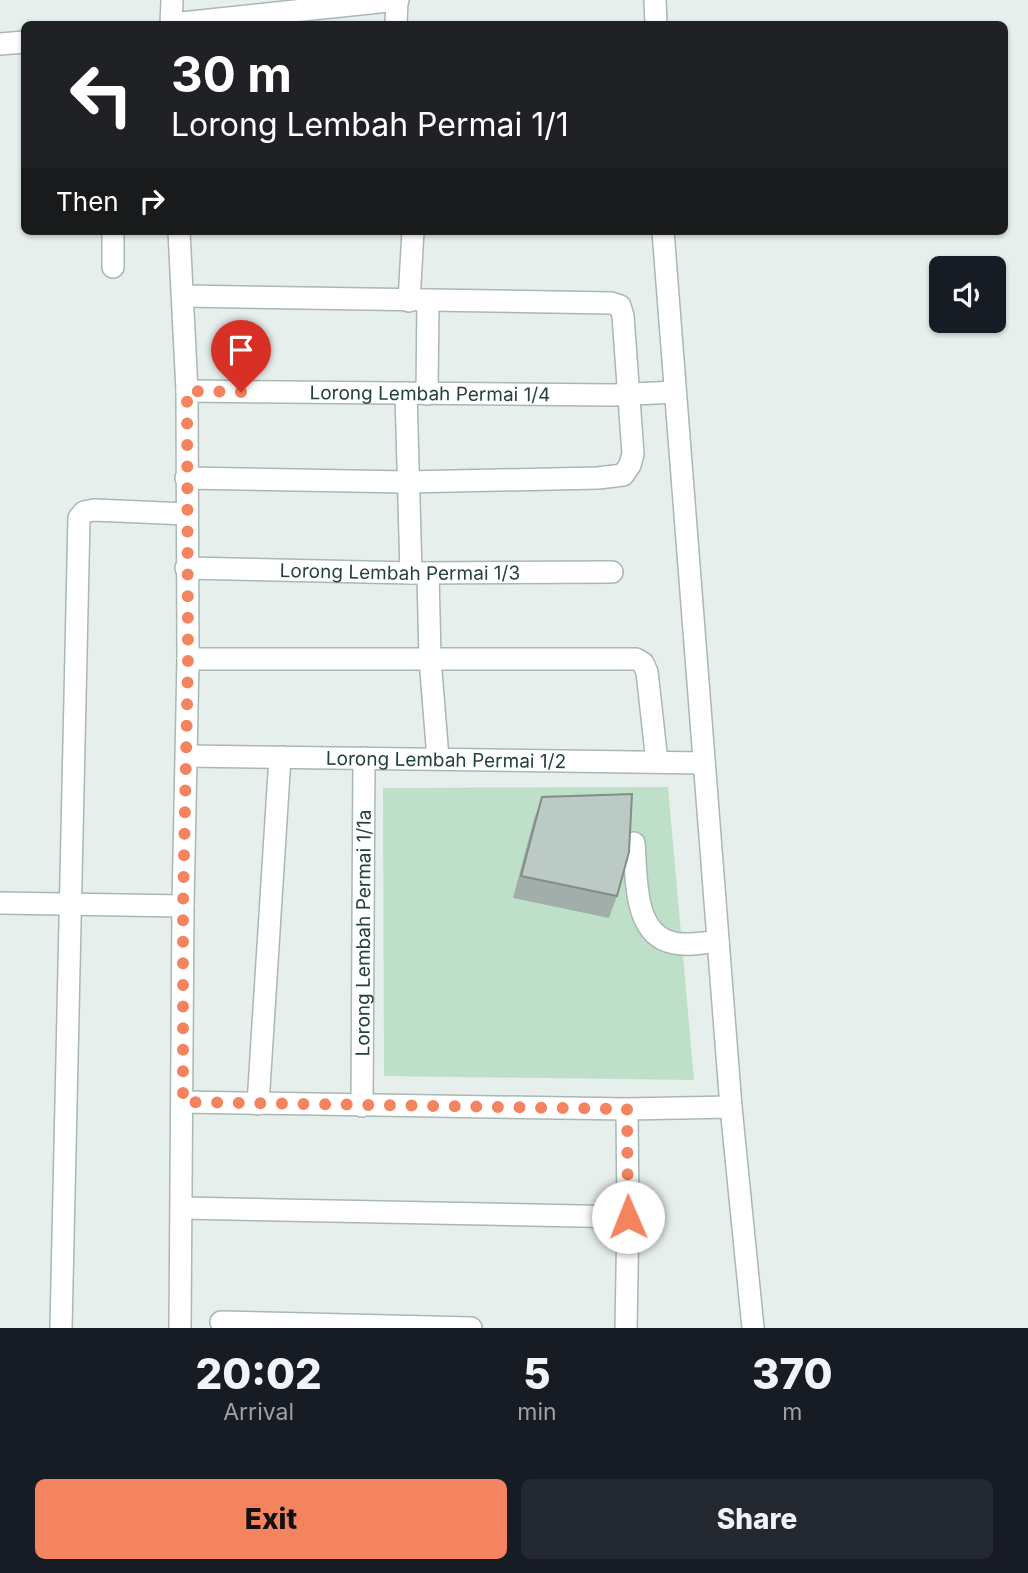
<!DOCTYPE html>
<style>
body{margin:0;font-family:Inter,sans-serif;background:#242831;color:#f1f3f6;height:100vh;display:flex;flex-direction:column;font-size:26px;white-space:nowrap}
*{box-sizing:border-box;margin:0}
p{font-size:23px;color:#9ea1a6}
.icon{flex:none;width:38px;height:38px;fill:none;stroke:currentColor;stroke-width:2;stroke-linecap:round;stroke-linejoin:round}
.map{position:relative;height:1328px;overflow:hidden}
.sheet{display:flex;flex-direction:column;background:#171b24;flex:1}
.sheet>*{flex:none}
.guide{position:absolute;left:21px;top:21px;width:987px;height:214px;border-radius:10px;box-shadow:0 2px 5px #0004;background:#202124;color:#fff;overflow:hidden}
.tools{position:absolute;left:929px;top:256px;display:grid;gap:14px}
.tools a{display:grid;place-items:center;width:77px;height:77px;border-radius:10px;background:#171b24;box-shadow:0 2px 5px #0004;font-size:35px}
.pin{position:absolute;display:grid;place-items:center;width:60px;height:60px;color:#fff;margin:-72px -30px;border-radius:50% 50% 50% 0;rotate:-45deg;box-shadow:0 0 7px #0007}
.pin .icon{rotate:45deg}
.me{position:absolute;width:77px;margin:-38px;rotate:359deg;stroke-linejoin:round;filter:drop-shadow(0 0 5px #0008)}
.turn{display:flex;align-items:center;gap:24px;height:147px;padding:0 35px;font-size:32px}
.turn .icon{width:91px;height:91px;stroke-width:2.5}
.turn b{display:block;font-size:49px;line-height:60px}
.then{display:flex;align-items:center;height:66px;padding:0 35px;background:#0003;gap:14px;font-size:26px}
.eta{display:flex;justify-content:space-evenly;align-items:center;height:119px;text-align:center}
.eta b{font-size:42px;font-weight:800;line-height:49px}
.button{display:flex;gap:14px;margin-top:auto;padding:14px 35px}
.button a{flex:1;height:80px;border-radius:10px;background:#f4845f;color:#111;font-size:28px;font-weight:800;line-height:80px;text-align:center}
.button a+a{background:#242831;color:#f1f3f6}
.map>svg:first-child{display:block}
.green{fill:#bfe0c8}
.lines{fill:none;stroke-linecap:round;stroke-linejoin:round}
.minor-casing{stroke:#a8b8b2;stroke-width:24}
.minor{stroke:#fff;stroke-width:21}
.wall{fill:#a1aea9}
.building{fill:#bbcac4;stroke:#838d89;stroke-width:2}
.route{stroke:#f4845f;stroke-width:12;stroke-dasharray:0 21.6}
.labels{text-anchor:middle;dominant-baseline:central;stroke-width:5;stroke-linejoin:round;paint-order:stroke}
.street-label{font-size:19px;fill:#24423a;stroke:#f7fbf9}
</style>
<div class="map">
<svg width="1028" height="1328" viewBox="0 0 1028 1328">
<rect width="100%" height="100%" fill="#e6efeb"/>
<path class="green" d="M668,787L694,1080L384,1076L383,788Z"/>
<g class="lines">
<g class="minor-casing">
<g id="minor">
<path d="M655,0L656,24"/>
<path d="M171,24L172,0"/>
<path d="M172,24L398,0"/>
<path d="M396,24L397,0"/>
<path d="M0,44L24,42"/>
<path d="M113,231V267"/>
<path d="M179,231L187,391L188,659L183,906L180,1328"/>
<path d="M663,231L731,1107L753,1328"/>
<path d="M184,296L611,303L620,306L623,316L633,454L630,465L623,475L598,478L407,482L186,478"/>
<path d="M409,301L413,231"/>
<path id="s1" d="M187,391L613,395L675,392"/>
<path d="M406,393L411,573"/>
<path d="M427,394L428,301"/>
<path id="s2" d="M186,568L411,573L612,572"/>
<path d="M428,573L430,659L438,758"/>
<path d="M188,659H636L643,663L647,672L657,762"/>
<path id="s3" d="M187,756L704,763"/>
<path d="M634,843C637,875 632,935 674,943C688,946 703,943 718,941"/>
<path d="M0,903L183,906"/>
<path d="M183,1102L627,1109L731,1107"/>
<path d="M258,1104L280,757"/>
<path id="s4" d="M362,1106L364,758"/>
<path d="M182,1208L628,1217"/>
<path d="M221,1322L471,1328"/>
<path d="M61,1328L79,518L84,512L94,510L187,514"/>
<path d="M626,1328L628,1217L627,1109"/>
</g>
</g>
<use href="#minor" class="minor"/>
</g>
<path class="wall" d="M542,797L617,896L609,918L513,898L534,819Z"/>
<path class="building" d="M632,794L629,852L617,896L521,876L542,797Z"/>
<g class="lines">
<path class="route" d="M241,392L187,391L188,659L183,906V1102L627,1109L628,1217"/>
</g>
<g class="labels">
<g class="street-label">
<text stroke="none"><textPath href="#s1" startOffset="243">Lorong Lembah Permai 1/4</textPath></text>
<text stroke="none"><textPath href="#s2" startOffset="214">Lorong Lembah Permai 1/3</textPath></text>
<text stroke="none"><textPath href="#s3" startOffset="259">Lorong Lembah Permai 1/2</textPath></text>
<text stroke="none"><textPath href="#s4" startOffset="173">Lorong Lembah Permai 1/1a</textPath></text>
</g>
</g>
</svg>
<div class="tools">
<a><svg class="icon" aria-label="sound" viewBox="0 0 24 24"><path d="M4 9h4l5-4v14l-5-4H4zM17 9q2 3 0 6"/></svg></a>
</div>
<div class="pin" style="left:241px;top:392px;background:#d93025"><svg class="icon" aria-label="arrive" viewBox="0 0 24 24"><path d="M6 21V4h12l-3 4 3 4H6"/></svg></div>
<svg class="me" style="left:628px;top:1217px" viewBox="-20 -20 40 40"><circle r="19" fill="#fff"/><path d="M0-13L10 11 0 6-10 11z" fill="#f4845f"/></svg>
<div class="guide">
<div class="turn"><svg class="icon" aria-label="left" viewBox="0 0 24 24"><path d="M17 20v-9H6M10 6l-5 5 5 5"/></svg><div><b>30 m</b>Lorong Lembah Permai 1/1</div></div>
<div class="then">Then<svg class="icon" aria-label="right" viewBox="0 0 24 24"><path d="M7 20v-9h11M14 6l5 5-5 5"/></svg></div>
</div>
</div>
<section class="sheet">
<div class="eta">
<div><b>20:02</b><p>Arrival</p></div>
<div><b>5</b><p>min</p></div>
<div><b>370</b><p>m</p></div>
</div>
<div class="button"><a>Exit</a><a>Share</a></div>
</section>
